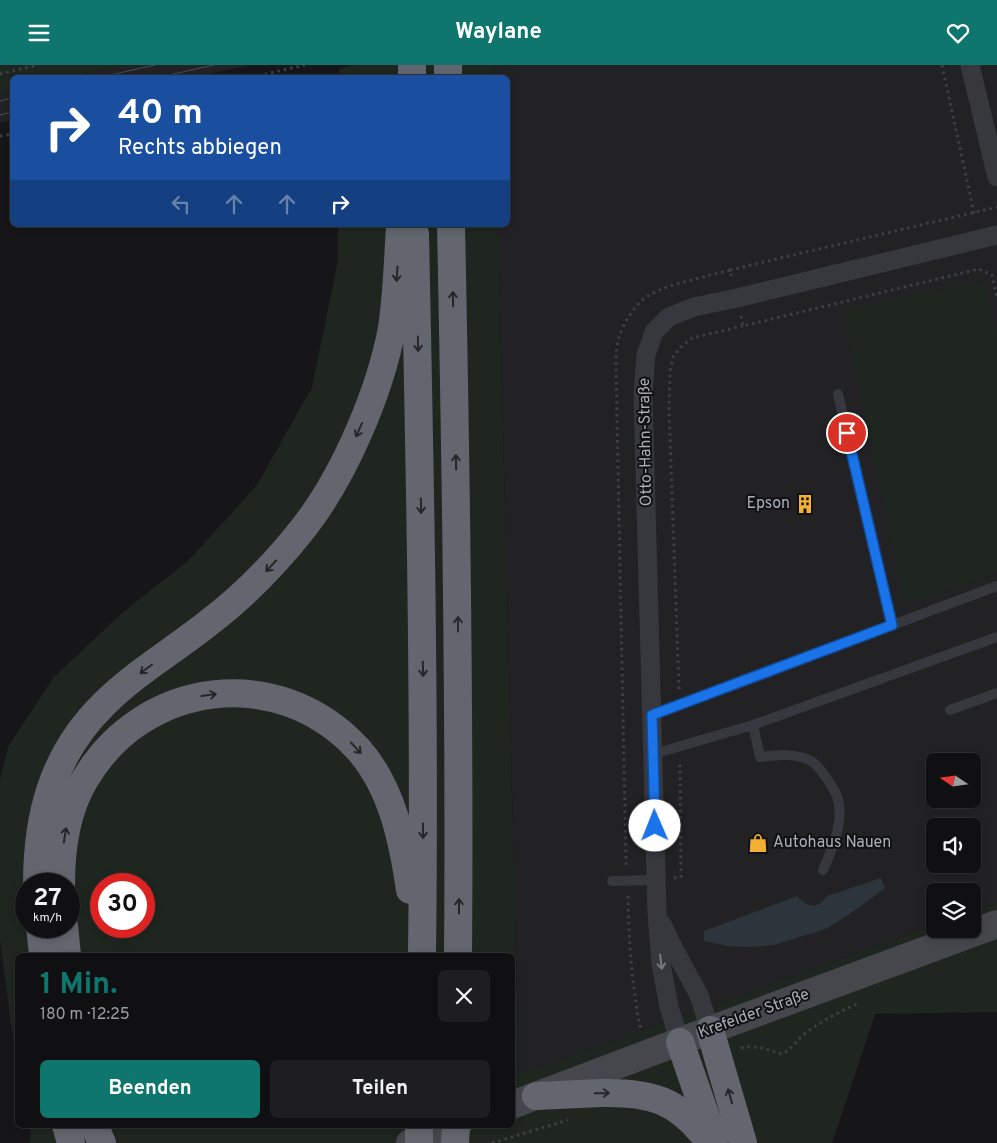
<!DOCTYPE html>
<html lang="de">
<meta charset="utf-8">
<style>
body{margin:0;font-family:Overpass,sans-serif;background:#1e1e20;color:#f1f3f6;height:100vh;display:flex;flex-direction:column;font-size:19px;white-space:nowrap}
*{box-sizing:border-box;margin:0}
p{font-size:16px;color:#9c9d9f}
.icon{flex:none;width:28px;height:28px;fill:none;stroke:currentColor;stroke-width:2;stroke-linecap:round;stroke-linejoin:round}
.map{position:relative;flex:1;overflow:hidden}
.side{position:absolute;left:15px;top:888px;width:500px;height:175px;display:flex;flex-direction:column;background:#101012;border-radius:8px;box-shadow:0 2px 8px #0003,0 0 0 1px #303032}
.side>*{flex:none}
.top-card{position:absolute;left:10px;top:10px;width:500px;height:152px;border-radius:8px;box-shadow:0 2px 8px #0003,0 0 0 1px #303032;background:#1a4fa0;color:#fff;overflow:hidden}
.needle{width:32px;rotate:283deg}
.buttons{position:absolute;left:926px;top:688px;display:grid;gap:10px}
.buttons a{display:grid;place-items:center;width:55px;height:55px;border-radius:8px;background:#101012;box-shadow:0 2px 8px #0003,0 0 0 1px #303032;font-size:25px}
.speed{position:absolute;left:15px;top:808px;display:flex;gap:10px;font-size:25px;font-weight:700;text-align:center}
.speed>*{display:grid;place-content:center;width:65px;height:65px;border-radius:50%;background:#101012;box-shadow:0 2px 8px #0003,0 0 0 1px #303032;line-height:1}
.speed small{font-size:12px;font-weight:400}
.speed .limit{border:8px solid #d22;background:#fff;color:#111}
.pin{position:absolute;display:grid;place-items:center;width:42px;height:42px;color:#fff;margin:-21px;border:2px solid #fff;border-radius:50%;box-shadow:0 1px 5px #0007}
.me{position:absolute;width:55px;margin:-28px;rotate:359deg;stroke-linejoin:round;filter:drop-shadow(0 0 4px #0008)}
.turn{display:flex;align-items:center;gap:18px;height:105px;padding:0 25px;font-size:22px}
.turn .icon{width:65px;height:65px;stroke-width:2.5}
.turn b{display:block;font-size:35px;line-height:42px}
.lanes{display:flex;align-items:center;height:48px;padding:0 25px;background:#0003;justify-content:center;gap:25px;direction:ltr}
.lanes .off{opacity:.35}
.round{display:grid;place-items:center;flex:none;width:52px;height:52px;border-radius:8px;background:#1e1e20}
.head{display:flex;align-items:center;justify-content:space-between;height:85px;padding:0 25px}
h1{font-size:30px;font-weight:700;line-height:38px;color:#0f766e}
.action{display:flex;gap:10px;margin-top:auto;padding:10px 25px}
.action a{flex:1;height:58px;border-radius:8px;background:#0f766e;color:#fff;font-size:20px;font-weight:700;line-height:58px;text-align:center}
.action a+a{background:#1e1e20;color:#f1f3f6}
header{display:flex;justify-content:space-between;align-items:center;height:65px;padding:0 25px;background:#0f766e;color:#fff;font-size:22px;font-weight:700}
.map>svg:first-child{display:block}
.built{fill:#222225;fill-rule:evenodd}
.green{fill:#1e261f;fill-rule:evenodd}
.water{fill:#2c353c}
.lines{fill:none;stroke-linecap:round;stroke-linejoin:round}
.path{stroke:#3d3f44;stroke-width:3;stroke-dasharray:2.5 4;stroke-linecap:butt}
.service{stroke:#37383d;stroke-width:10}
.minor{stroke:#37383d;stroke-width:19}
.secondary{stroke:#45474d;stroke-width:28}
.motorway{stroke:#63666e;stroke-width:28}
.tram{stroke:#4a4c52;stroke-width:1}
.motorway-bridge{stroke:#63666e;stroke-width:28}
.oneway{stroke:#26262a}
.oneway2{stroke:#757881}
.route-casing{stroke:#114b97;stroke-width:12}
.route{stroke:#1a73e8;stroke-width:9}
.labels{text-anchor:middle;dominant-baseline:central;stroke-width:4;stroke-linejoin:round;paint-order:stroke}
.street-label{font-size:16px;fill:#a8adb8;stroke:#111113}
.poi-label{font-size:16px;fill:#a8adb8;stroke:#111113;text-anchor:end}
</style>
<header><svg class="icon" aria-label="menu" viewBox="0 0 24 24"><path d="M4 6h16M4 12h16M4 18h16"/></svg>Waylane<svg class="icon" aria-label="heart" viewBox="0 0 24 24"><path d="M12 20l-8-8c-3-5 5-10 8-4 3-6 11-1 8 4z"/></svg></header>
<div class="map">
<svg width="997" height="1078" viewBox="0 0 997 1078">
<rect width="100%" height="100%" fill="#161618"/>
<path class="built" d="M125,0H250L196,12H71Z
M494,0H997V838L973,847L972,826H935V860L519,1010L498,160H508V12H495ZM935,696H972V734H935ZM935,761H972V799H935Z
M12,26V55L0,58V29Z"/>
<path class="green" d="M0,0H125L71,12H12V26L0,29Z
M355,0H494L495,12H339V4Z
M338,160H498L519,1009L935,860V864H972L973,847L997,838V947L875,949L832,1078H30L31,1060H512V890H18L17,988L11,960L0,874V715L8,682L54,612L122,548L188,496L257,420L312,322L338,196ZM26,819H69V861H26ZM101,819H144V861H101Z
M986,215L997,268V508L905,542L842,244Z"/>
<path class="water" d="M881,813L885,823L857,844L828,863L797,873L774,880L750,882L727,881L704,876V866L797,831C808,843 817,845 827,831Z"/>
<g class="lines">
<path class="path" d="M942,0L974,148
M0,9L38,0
M252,12L305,0
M0,71L12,69
M730,205L997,142
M741,251L743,261L979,204L992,210L997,234
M679,624L669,345L670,307L673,292L682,281L692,273L743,261
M626,800L616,303C616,294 616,281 619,272C624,257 636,237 651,229C672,218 706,212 730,205L732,214
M674,813L681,812L680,697
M628,831C629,866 630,902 636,936C637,946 638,957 642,966
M741,983C758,979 768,986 783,989C792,983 798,974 807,967C823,955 841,946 859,938
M492,1078L568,1055"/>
<path class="service" d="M838,329L892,560
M950,645L997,628
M652,650L997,521
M753,660L760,692C776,690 794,688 809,695C816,698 821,706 825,711C829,717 834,724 837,731C845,756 833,782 823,805
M653,689L753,660L997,572
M612,816L656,815"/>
<path class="minor" d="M970,0L997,112
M662,859L675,886L699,930L710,965
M680,977L669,942L661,899L657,848L643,329L646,290L654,267L669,252L694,242L737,233L997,170"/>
<path class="secondary" d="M512,1040L710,965L997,859
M410,1078L458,1060"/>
<path class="motorway" d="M412,0V12
M448,0V12
M451,160C456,403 460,647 458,890
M415,169C420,409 425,650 422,890
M37,819C37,749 53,689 104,639C135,608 173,586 207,559C244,531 277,497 305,461C345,409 380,327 392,263C397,229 398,194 400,160
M61,819C61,783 66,747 84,716C142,615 278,597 358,684C392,722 403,776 410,825
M40,861L43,890
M64,861L67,890
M710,965L743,1078
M680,977L714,1075
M536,1031C558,1030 579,1029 601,1028C652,1027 679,1035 710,1078
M66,1060L71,1078
M94,1060L102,1078"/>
<path class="tram" d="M101,12L155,0
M160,12L214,0
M0,36L12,33
M0,50L12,47"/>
<path class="motorway-bridge" d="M419,1078V1060
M455,1078L456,1060"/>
</g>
<defs><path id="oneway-shaft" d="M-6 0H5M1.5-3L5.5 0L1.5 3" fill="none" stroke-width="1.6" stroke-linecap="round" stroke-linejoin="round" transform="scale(1.25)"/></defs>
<g class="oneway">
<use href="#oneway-shaft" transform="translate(397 209) rotate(94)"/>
<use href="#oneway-shaft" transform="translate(453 234) rotate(-91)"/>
<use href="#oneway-shaft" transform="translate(418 279) rotate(89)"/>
<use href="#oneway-shaft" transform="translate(359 365) rotate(114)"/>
<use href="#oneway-shaft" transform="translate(456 397) rotate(-91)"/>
<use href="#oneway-shaft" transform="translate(421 441) rotate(89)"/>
<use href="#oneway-shaft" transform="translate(271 501) rotate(133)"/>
<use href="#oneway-shaft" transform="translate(458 559) rotate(-90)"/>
<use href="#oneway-shaft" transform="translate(146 604) rotate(143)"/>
<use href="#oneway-shaft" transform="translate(423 604) rotate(89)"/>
<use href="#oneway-shaft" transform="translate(209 630) rotate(-8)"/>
<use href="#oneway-shaft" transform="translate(356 683) rotate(47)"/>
<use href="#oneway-shaft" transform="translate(423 766) rotate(90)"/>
<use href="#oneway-shaft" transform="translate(65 770) rotate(-81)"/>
<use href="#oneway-shaft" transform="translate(459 841) rotate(-90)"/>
<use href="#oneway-shaft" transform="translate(602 1028) rotate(-1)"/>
<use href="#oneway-shaft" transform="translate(730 1031) rotate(-106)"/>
</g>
<use class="oneway2" href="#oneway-shaft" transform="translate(661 897) rotate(83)"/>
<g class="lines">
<g class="route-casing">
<path id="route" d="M655,761L652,650L892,560L847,368"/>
</g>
<use href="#route" class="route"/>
</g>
<defs>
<g id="building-bare" transform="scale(1.5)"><path d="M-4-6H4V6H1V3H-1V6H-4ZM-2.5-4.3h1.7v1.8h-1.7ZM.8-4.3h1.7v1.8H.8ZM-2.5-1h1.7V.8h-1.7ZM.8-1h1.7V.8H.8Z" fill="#f2b134" stroke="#111113" stroke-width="2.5" paint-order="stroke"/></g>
<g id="shop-bare" transform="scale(1.5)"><path d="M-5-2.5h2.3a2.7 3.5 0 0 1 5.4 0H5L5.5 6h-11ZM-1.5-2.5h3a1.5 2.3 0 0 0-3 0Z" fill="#f2b134" stroke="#111113" stroke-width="2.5" paint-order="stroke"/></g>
</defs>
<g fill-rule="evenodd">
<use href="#building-bare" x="805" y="439"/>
<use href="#shop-bare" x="758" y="778"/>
</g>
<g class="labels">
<g class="street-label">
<text transform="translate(646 377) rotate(-91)">Otto-Hahn-Straße</text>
<text transform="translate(754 949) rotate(-20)">Krefelder Straße</text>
</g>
<g class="poi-label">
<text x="790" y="439">Epson</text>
<text x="773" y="778" text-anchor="start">Autohaus Nauen</text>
</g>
</g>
</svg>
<div class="buttons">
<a><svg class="needle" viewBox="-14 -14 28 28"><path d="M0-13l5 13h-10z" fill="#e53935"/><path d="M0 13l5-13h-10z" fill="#9c9d9f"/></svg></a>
<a><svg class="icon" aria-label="sound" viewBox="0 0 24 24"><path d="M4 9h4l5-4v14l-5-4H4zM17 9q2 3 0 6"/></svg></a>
<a><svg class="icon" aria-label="layers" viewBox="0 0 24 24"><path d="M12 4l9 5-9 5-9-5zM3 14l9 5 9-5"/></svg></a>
</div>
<div class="speed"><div>27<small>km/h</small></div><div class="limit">30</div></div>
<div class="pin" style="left:847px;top:368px;background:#d93025"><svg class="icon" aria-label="arrive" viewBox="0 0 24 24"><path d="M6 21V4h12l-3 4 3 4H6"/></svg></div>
<svg class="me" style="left:655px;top:761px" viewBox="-20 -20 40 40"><circle r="19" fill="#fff"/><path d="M0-13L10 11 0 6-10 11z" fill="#1a73e8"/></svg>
<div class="top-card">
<div class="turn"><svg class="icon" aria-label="right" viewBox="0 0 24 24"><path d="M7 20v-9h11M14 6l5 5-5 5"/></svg><div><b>40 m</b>Rechts abbiegen</div></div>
<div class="lanes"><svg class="icon off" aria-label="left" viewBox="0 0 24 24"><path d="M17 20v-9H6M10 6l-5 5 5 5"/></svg><svg class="icon off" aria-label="ahead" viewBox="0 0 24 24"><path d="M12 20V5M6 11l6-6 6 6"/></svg><svg class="icon off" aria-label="ahead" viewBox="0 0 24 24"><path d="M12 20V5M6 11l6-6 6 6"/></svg><svg class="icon" aria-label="right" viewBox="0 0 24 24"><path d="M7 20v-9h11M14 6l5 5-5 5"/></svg></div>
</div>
<section class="side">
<div class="head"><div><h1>1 Min.</h1><p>180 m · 12:25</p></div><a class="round"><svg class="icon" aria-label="close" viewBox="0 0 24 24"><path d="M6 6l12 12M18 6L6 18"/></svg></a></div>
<div class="action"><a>Beenden</a><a>Teilen</a></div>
</section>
</div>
